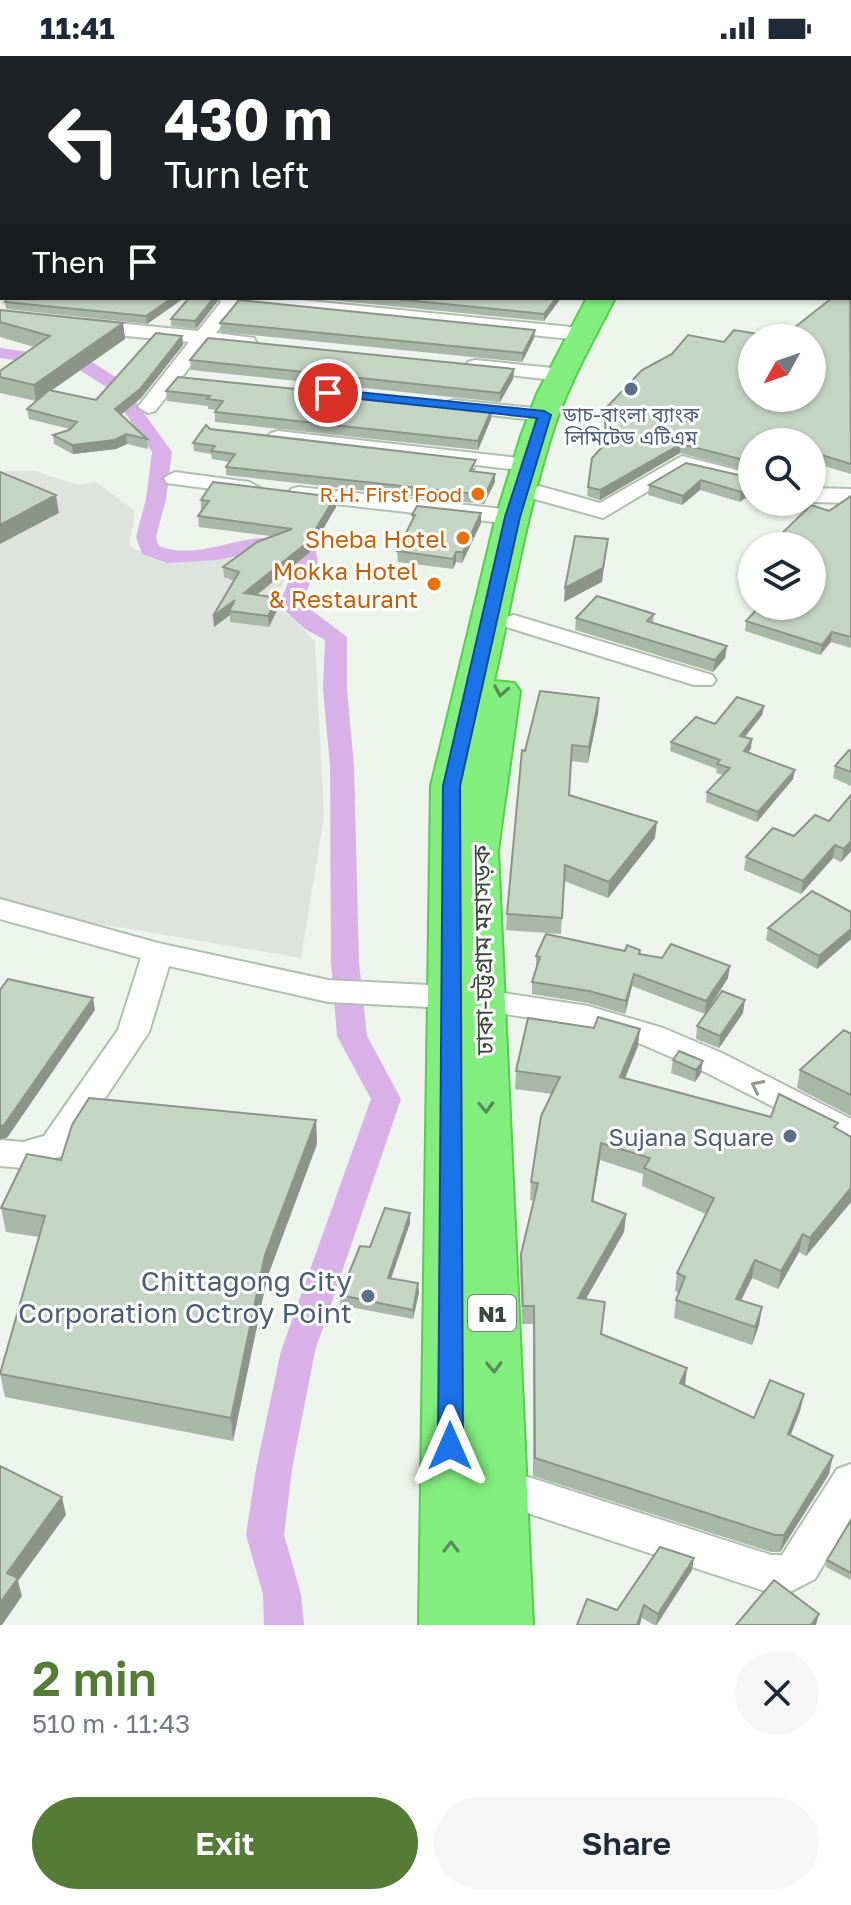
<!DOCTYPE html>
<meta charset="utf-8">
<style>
body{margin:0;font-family:"Golos Text","Noto Sans Bengali",sans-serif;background:#f6f6f7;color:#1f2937;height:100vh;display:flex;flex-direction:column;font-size:30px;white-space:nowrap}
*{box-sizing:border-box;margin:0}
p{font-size:26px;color:#747a83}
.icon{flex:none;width:44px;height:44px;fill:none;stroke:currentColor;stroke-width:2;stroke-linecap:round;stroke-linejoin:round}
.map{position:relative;height:1569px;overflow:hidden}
.side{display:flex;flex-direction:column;background:#fff;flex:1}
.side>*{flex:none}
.top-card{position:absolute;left:0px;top:0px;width:852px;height:244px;box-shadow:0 2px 6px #0004;background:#202124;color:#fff;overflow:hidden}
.needle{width:52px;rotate:230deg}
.controls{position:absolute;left:738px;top:268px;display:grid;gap:16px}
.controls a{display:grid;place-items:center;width:88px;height:88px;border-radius:50%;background:#fff;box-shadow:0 2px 6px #0004;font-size:40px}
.pin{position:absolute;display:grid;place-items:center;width:68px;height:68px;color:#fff;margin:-34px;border:4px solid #fff;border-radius:50%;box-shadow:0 2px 8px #0007}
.me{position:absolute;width:88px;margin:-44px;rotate:0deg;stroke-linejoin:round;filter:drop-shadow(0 0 6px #0008)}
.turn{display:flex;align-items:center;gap:28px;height:168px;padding:0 32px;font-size:36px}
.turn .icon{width:104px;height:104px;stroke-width:2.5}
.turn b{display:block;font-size:56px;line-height:68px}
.then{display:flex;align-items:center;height:76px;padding:0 32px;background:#0003;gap:16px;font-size:30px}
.round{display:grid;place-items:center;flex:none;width:84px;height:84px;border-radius:42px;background:#f6f6f7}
.head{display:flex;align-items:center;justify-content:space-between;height:136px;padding:0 32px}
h1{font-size:48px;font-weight:600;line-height:60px;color:#547c37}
.button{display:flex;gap:16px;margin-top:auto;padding:16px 32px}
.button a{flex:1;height:92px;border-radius:48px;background:#547c37;color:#fff;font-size:32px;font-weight:600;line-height:92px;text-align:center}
.button a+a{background:#f6f6f7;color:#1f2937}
.status{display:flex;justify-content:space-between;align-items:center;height:56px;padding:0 40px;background:#fff;direction:ltr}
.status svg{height:22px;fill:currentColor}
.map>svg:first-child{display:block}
.industrial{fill:#dee4dd}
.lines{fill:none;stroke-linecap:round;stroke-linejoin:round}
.canal{fill:#d9b1e9;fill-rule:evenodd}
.minor-casing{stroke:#b0bfb0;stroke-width:4}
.highway-casing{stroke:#57cd4e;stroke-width:4}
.minor{fill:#fff;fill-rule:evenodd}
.highway{fill:#81ee7e;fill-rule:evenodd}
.wall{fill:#a9b7a8}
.shaded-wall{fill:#8a9588}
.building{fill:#c5d5c3;stroke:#8a9588;stroke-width:2;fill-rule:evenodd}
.oneway{stroke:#588a56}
.oneway2{stroke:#949a93}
.route{fill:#1a73e8;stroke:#114b97;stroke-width:2}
.service-dot{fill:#5c6f8a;stroke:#fff;stroke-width:3}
.food-dot{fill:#e8710a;stroke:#fff;stroke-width:3}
.labels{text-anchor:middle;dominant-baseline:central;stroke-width:6;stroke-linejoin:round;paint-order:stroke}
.far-service-label{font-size:20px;fill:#4e5e75;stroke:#fff}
.far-food-label{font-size:20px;fill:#c56008;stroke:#fff;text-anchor:end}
.shield{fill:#fff;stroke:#767f76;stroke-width:2}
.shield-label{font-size:22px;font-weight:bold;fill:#3c483b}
.food-label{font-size:24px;fill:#c56008;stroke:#fff;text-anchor:end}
.street-label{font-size:24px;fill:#3c483b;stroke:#fff}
.service-label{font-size:24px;fill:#4e5e75;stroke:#fff;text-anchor:end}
.near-service-label{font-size:28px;fill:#4e5e75;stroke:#fff;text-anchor:end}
</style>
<div class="status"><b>11:41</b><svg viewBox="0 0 49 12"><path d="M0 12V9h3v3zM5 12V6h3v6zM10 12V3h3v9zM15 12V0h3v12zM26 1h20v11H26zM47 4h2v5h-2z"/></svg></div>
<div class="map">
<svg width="851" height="1569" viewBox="0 0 851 1569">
<rect width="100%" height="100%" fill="#ecf4ec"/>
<path class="industrial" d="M0,415H35L78,429L96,426L135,455L129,490L164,507L276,498L294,501L280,533L266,546L293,561L315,586L324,760L301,902L35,857L0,841Z"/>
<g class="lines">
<path class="canal" d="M0,292L89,304L120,324L172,396L166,443L156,481L159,490C196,505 237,479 273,482C287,483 303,491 316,495L318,506L302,547L347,581V633L354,710L359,907L367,980L401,1043L315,1295L292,1413L284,1479L301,1538L304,1569H264L263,1538L246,1479L256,1413L281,1295L371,1043L337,980L331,907L330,710L323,633L325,584L305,573L279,549L298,502L271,494L216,504L167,507L142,498L136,481L146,443L152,396L108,332L78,313L0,302Z"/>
<g class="minor-casing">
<path id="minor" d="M197,0H220L222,2H199Z
M0,216H2V226H0Z
M217,242H280L581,272L590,278L581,284L238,249L216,277L254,282L256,286L254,290L208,288L155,355L148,357L138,351L189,286L85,276L76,270L85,264L198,275L221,246Z
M475,304L562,313L572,319L562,325L468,314L465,310L468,306Z
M454,344L544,353L554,359L544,365L447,354L444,350L447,346Z
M278,375L527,403L538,409L527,415L271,385L268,381L271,377Z
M682,400L752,418V430L685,413L603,462L531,442L528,437L539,430L600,447Z
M175,416L249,426L260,432L249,438L167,427L164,422Z
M299,431L513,454L524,461L513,468L291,443L288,438L291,433Z
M812,432L851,433V447L812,446Z
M514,559L712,619L716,624L712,629H694L506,571L502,566L506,561Z
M0,843L158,887L328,924L449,930L460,933L464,941L460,949L449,952L328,946L169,910L149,976L68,1098L23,1112L0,1110V1084L23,1086L44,1080L118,974L141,902L0,863Z
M483,934L588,950L663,972L722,997L851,1063V1090L699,1013L641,988L571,968L472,953L468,945L472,937Z
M851,1408V1462L815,1523L788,1537H771L497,1447L483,1442L477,1429L483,1416L497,1411L771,1499H782L837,1413Z"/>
</g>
<g class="highway-casing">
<path id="highway" d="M661,0H681L682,2H662Z
M587,242H615C592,287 566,332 551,381C526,461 512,544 494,625L514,627L520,635L498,794L533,1569H419L431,730L496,461L521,380L537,338Z"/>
</g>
<use href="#minor" class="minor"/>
<use href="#highway" class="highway"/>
</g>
<path class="wall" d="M219,0H609L608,2H219Z
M706,0H851V129L850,2H721Z
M851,235V418L821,409L812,417V386H752V416L680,397L600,444L587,440L588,431L605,387L604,374L605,365L607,362L606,361V352L724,286L785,279Z
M184,242L147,268L6,253L5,246Z
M189,242H217V246L196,273L171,270V263Z
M310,242H491L496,243L561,242L544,265Z
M0,266L123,267L125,283L51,335L96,344L182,280L183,289L141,342L121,359L147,383L148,393L127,388L116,393L73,398L54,388L53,379L70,373L29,363L27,353L36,345L0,337V315L34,291L0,281Z
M220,267L535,274L534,282L522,306L221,276Z
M190,304L514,313L513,323L500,346L191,314Z
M166,335L492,353L491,363L478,394L215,366V356L216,354L208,353V350L167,345Z
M210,373L476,412L474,415L495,426L484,448L226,419V411L229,406L212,403L211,398L194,395L193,387Z
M686,407L752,422V444L745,442L740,446L700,434L682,449L648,439L649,429Z
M851,440V592L831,586L820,599L745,575L746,565L812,550V490H772L773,486L829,455Z
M201,444L336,451L309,497L257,539L278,552L269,571L230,566V559L214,571L234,525L224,521L223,511L271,480L199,471L198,460L201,454Z
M759,446H780L775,451Z
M412,459L481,467L462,507L456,506L453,513L398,506L397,495L412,466Z
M654,558L653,567L727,590L725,602L713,616L575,574L576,562Z
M599,642L598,658L588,707L571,705L569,739L655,782L608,842L564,825L561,878L506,874L507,858L525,695Z
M764,650L762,659L745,681L751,692L748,696L793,723L757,766L706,746L707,736L723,719L716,717L717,713L670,695L671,686Z
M851,695V730L833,722L835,710Z
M851,739V795L841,806L833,802L801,838L744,814L746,801L829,765Z
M851,856V883L817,913L766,884L768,872Z
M640,898L728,922L705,958L632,930L625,958L588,947L532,938V926L536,913V900Z
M743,957L719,992L696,983L697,970Z
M851,978V1060L797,1032L800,1014Z
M638,990L625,1023L771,1061L837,1073L851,1081V1146L806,1200L799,1196L778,1233L752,1222L741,1244L762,1251L759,1269L752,1289L674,1262L676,1244L679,1237L675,1235L677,1217L706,1158L642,1130L643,1118L600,1104L593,1146L626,1158L624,1176L586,1243L601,1279L685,1329L754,1362L804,1338L800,1355L790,1380L829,1418L780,1496H771L533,1420V1268H522L520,1216L521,1198L534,1145L530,1144L531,1126L552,1038L515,1033L516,1015Z
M679,995L701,1017L695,1026L671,1017L673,1004Z
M316,1064L317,1088L267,1222L233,1385L5,1341L0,1317L39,1181L6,1176L1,1152L61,1104Z
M410,1167L391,1223L419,1236L413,1263L340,1249V1239L370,1191Z
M851,1464V1524L826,1511L827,1504Z
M692,1514L657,1569H654L642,1562L617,1554Z"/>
<path class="shaded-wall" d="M170,0H182L178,2H166Z
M172,242H184L147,268L146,260Z
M214,242H217V246L196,273L195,265Z
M556,242H561L544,265V258Z
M123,267L125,283L36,345L34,329Z
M535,274L534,282L522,306L523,297Z
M182,280L183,289L141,342L116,363L115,353Z
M514,313L513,323L500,346V337Z
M492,353L491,363L478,394V385Z
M126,378L127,388L116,393L73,398L72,389Z
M681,388L680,397L600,444V434Z
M822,399L821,409L812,417V408Z
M495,418V426L484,448L485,439Z
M701,424L700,434L682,449L683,440Z
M746,432L745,442L740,446L741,436Z
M56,439L59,457L0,488V469Z
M335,441L336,451L309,497L245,548L244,537Z
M481,457V467L462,507L463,496Z
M608,483L602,526L564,546L565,532Z
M456,496V506L453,513V503Z
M278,542V552L269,571L268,560Z
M235,544L229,555L230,559L214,571L213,560Z
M832,576L831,586L820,599L822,589Z
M727,590L725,602L713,616L715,604Z
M599,642L598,658L588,707L589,691Z
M764,650L762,659L738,689L740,680Z
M752,683L751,692L743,704L744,695Z
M795,714L793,723L757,766L758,756Z
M657,766L655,782L608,842L609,826Z
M851,785V795L841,806L844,793Z
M835,789L833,802L801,838L803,825Z
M851,873V883L817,913L819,900Z
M730,910L728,922L705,958L706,945Z
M634,918L632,930L625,958L626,945Z
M93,942L95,954L7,1082L0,1083V1070Z
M745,944L743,957L719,992L720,980Z
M640,973L638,990L618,1039L620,1021Z
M703,1005L701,1017L695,1026L696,1014Z
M316,1064L317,1088L267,1222L233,1385L231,1362L265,1199Z
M601,1087L600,1104L590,1163L592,1145Z
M851,1132V1146L806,1200L810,1182Z
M410,1157V1167L388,1231V1222Z
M626,1158L624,1176L576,1260L578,1242Z
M803,1178L799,1196L778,1233L781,1215Z
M755,1204L752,1222L733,1261L736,1243Z
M418,1227L419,1236L413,1263V1254Z
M762,1251L759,1269L752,1289L755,1271Z
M687,1312L685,1330L680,1327Z
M804,1338L800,1355L784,1396L788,1378Z
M833,1400L829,1418L780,1496L784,1479Z
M62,1441L66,1459L18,1525L22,1540L2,1569H0V1547L7,1517Z
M694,1502L692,1514L656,1569L658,1558Z
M644,1549L640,1569H637Z
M819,1558L816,1569H811Z"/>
<path class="building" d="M0,0H170L166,2H2V26L0,25Z
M228,0H605L603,2H238V1Z
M729,0H851L850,125V2H739Z
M0,37H2V77H0Z
M0,78H2V182H0Z
M850,235L851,408L822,399L812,408V386H752V406L681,388L600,434L588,431L592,402L607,386L605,365L611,353L606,352L642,314L672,298L688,279L724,286L734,274L770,280L776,276L785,279L832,242H850ZM752,282H812V342H752Z
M8,242H172L146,260L5,246Z
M189,242H214L195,265L171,263Z
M386,242H491L496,243L497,242H556L544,258Z
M239,244L535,274L523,297L220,267Z
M0,254L123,267L34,329L0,321V315L50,280L0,266Z
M156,277L182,280L140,333L115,353L147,383L126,378L115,384L72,389L53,379L69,374L77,366L27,353L49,334L96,344Z
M208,282L514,313L500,337L190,304Z
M178,321L492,353L478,385L215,356L223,345L207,343L210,340L166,335Z
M206,369L210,373L476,404L470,415L495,418L485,439L226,411L235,398L211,395L215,390L193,387Z
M686,407L752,422V434L746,432L741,436L701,424L683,440L649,429Z
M0,416L56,439L0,469Z
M213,426L335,441L308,486L244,537L278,542L268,560L229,555L235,544L213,560L239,516L223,511L257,486L292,473L198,460L209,445L201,444Z
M851,440V581L832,576L822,589L746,565L760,550H812V490H776L779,488L773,486L811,449L829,455Z
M417,450L481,457L463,496H456L453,503L397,495L415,459H412Z
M575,480L608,483L603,512L565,532Z
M597,540L654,558L647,565L727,590L715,604L576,562Z
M540,635L599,642L589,691L572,689L569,739L657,766L609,826L565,809L562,862L507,858L522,694L525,695Z
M737,641L764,650L740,680L752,683L744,695L795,714L758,756L707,736L730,712L717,708L720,704L671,686L696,661L715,668Z
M849,694L851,695V716L835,710Z
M851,739V785L844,793L835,789L803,825L746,801L773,772L794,780L815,759L829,765Z
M812,835L851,856V873L819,900L768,872Z
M546,878L625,895L627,889L640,894L639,898L662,902L671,888L730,910L706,945L634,918L626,945L589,935L532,926L540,901L536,900Z
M8,923L93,942L4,1069L0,1070V934Z
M722,935L745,944L720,980L697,970Z
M598,961L640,973L620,1021L771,1061L779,1038L838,1067L834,1071L851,1081V1132L810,1182L803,1178L781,1215L755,1204L736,1243L762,1251L755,1271L676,1244L685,1221L677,1217L714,1142L644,1112L650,1102L601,1087L592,1145L626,1158L578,1242L605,1246L601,1278L687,1312L680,1327L754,1362L770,1324L804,1338L788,1378L833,1400L784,1479H775L535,1402L534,1250H523L521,1198L538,1127L531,1126L541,1060L560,1021L516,1015L528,962L594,972Z
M844,974L851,978V1039L800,1014Z
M679,995L703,1005L696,1014L673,1004Z
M89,1042L316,1064L265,1199L231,1362L0,1318L45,1160L1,1152L27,1098L61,1104L72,1069Z
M385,1152L410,1157L388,1222L418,1227L413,1254L340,1239L360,1190L370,1191Z
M0,1410L62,1441L7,1517L18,1522L0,1547Z
M851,1464V1517L827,1504Z
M660,1491L694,1502L658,1558L644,1549L637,1569H577L587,1543L617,1554Z
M774,1524L819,1558L811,1569H736Z"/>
<defs><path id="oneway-chevron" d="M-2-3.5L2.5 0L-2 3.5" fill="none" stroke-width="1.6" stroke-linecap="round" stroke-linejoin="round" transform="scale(2)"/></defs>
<g class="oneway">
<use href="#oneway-chevron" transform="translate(501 635) rotate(100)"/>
<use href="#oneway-chevron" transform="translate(486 1051) rotate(88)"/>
<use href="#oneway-chevron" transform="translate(494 1311) rotate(88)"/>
<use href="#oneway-chevron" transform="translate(451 1491) rotate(-90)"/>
</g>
<use class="oneway2" href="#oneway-chevron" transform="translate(757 1030) rotate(-153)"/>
<path class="route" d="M328,333L544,355L551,359L520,461L460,730L463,1390L459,1398L450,1401L441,1398L438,1390L443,730L505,461L537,362L323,339L322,337Z"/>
<g class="service-dot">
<circle cx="631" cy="333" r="8"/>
<circle cx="790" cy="1080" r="8"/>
<circle cx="368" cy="1240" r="8"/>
</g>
<g class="food-dot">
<circle cx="478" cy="438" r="8"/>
<circle cx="463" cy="482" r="8"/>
<circle cx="434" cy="528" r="8"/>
</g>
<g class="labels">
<g class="far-service-label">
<text x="631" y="358">ডাচ-বাংলা ব্যাংক<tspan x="631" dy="23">লিমিটেড এটিএম</tspan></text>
</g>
<g class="far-food-label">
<text x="462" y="438">R.H. First Food</text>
</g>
<rect class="shield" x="468" y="1239" width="48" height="36" rx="6"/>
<g class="shield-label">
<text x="492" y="1257">N1</text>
</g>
<g class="food-label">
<text x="447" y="482">Sheba Hotel</text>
<text x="418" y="514">Mokka Hotel<tspan x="418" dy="28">&amp; Restaurant</tspan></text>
</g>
<g class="street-label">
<text transform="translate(482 894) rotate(-91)">ঢাকা-চট্টগ্রাম মহাসড়ক</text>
</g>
<g class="service-label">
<text x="774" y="1080">Sujana Square</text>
</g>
<g class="near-service-label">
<text x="352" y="1224">Chittagong City<tspan x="352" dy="32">Corporation Octroy Point</tspan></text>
</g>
</g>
</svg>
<div class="controls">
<a><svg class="needle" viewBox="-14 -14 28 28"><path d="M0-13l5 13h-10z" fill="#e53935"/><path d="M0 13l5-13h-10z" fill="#747a83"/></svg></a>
<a><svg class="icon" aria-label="search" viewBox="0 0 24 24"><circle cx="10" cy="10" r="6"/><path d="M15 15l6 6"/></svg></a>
<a><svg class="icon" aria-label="layers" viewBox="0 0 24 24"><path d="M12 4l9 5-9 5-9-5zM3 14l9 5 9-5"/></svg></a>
</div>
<div class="pin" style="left:328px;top:337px;background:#d93025"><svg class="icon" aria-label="arrive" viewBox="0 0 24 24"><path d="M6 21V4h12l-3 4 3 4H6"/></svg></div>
<svg class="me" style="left:450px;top:1390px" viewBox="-20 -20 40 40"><path d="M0-17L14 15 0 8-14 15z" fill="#1a73e8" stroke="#fff" stroke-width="4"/></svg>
<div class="top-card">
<div class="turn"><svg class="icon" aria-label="left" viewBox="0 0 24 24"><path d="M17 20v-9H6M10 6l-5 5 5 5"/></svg><div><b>430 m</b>Turn left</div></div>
<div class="then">Then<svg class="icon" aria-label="arrive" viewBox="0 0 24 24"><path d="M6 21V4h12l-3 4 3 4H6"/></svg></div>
</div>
</div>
<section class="side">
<div class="head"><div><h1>2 min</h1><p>510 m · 11:43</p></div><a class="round"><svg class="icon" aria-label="close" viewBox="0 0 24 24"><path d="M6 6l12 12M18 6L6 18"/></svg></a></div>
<div class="button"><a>Exit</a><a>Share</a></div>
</section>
